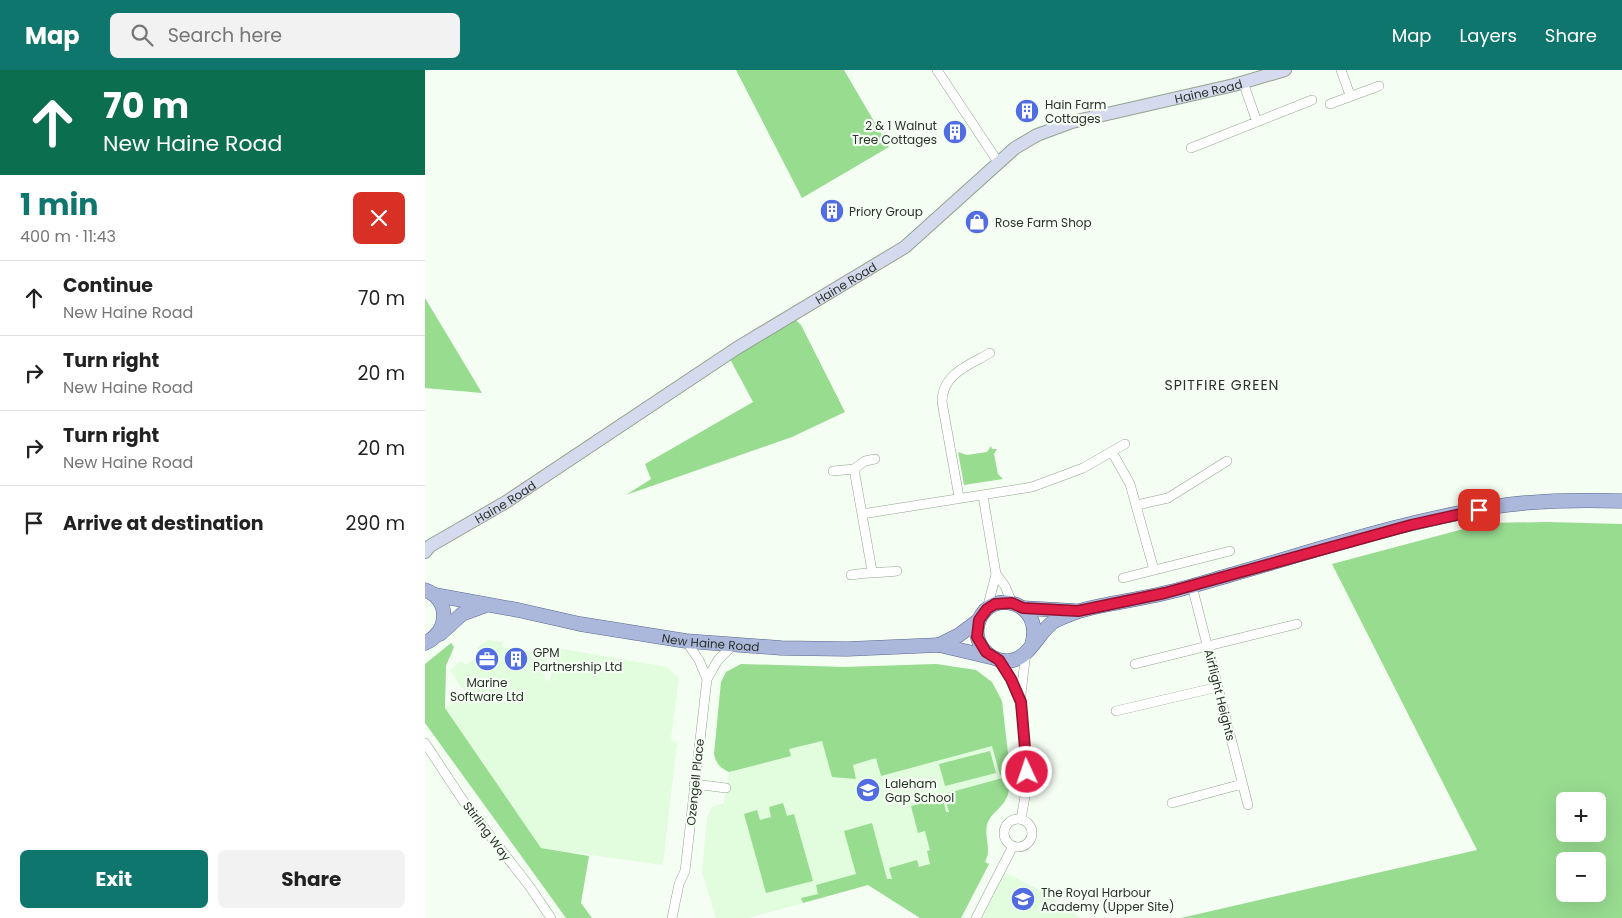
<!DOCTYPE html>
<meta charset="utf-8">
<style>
body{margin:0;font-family:Poppins,sans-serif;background:#f2f2f2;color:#222;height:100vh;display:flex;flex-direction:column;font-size:19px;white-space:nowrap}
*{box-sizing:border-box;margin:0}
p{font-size:16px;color:#767676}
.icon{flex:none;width:28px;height:28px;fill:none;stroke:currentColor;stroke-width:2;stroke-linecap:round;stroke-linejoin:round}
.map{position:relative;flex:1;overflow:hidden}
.sheet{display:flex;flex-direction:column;background:#fff;width:425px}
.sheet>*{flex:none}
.guide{background:#0b6e4f;color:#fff;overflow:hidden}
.tools{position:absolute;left:1131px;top:722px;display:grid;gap:10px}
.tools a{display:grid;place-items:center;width:50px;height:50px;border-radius:8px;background:#fff;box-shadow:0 5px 20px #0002;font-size:25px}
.pin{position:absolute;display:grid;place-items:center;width:42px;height:42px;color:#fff;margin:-21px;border-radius:10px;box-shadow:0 2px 8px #0006}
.me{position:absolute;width:55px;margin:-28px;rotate:357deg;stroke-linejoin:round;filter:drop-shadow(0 0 4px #0008)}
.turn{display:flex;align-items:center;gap:18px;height:105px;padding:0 20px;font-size:22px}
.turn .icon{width:65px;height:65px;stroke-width:2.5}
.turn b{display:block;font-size:35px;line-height:42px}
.round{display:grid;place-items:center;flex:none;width:52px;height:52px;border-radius:8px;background:#f2f2f2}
.summary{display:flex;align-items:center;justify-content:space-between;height:85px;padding:0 20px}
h1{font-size:30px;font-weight:700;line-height:38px;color:#0f766e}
.primary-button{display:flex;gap:10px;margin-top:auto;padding:10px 20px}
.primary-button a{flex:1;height:58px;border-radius:8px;background:#0f766e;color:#fff;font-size:20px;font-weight:700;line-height:58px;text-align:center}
.primary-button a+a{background:#f2f2f2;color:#222}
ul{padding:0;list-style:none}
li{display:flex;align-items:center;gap:15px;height:75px;padding:0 20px;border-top:1px solid #e0e0e0}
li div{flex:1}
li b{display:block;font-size:19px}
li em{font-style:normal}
header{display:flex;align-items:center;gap:30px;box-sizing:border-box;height:70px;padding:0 25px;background:#0f766e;color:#fff}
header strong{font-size:24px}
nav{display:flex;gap:28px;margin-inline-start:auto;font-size:18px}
.search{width:350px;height:45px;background:#f2f2f2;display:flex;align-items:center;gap:12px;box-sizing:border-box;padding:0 18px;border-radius:8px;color:#767676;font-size:19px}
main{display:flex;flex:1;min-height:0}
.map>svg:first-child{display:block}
.built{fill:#e1fddd}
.green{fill:#98dc90;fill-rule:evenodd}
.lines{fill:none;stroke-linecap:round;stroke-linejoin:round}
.street-casing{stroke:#90a58d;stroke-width:10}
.secondary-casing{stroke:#90a58d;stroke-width:14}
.primary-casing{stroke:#5a698e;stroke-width:15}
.street{stroke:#fff;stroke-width:9}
.secondary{stroke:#d5dbee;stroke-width:12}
.primary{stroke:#acb7dc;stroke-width:14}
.route-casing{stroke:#92132f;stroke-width:12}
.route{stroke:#e11d48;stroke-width:9}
.labels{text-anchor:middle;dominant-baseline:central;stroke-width:4.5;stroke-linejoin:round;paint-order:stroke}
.street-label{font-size:12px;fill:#293228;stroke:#f5fef3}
.poi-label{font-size:12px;fill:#293228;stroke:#f5fef3;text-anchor:start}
.neighbourhood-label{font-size:14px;letter-spacing:1px;fill:#293228;stroke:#f5fef3}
</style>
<header>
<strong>Map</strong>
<div class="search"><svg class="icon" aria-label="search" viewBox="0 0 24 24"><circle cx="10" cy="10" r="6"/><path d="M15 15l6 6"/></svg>Search here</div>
<nav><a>Map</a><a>Layers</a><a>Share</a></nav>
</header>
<main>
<section class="sheet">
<div class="guide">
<div class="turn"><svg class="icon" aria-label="ahead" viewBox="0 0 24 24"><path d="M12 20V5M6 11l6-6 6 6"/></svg><div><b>70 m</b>New Haine Road</div></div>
</div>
<div class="summary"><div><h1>1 min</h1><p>400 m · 11:43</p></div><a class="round" style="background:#d93025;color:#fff"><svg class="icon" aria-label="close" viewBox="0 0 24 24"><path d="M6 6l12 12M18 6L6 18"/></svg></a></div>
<ul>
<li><svg class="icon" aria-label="ahead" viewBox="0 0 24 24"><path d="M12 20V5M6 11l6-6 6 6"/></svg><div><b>Continue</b><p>New Haine Road</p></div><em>70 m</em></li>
<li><svg class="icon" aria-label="right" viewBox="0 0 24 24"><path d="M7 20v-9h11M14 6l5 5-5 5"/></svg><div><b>Turn right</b><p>New Haine Road</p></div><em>20 m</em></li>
<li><svg class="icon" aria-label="right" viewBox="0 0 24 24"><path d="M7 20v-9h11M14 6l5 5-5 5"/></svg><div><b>Turn right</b><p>New Haine Road</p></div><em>20 m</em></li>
<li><svg class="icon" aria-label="arrive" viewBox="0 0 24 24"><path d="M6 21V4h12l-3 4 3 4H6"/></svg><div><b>Arrive at destination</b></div><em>290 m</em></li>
</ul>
<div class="primary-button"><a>Exit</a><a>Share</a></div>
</section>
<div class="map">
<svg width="1197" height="848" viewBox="0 0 1197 848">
<rect width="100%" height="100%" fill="#f5fef3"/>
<path class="built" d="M63,570L78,572L77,577L107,582L108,577L124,579L119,609L125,611L131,578L242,597L254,608L246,668V671L252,672L238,795L116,778L20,638L41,624L25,600L37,591L41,595L56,584L52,578Z
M316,594L419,597L511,594L551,600L567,612L577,631L583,680L584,721L579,732L568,743L563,753L561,766L564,782L560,792L564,794L536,848H495L443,815L323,848H291L277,802L282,748L287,737L299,733L304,702L293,695L289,684L296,612L301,602Z
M580,803L621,823L655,848H557Z"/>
<path class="green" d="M311,0H419L464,77L377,128Z
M0,228L57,323L0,318Z
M370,249L376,255L420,342L367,367L201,425L226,409L220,394L328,332L305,289Z
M566,376L567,379H572L569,384L573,404L578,409L539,415L533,382L542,385L562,382Z
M1122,452L1197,454V848H756L1052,780L907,494L1061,453ZM1140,731H1172V764H1140ZM1140,791H1172V824H1140Z
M26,573L29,577L21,596L20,638L116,778L164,786L156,833L167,848H141L0,653V594Z
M316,594L419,597L511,594L551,600L567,612L577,631L585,702L575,705L567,676L456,706L451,688L428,695L431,709L407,707L397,671L364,679L366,686L304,702C295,698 291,693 289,684L296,612L301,602Z
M565,681L571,703L520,716L514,694Z
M585,706C584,714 585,723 581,729C576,739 566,743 562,754C559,768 567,779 560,792L564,794L536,848H495L443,815L378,833L376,828L393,824L391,815L431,804L419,761L447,753L462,809H467L464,798L492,790L494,797L505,794L502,781L505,780L500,761L493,763L486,736L518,728L521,742H524L519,724Z
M358,733L362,746L369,744L388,811L341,823L319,744L332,740L335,750L346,747L344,737Z"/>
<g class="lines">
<g class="street-casing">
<path id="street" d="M512,0L573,92
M916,0L925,25
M818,12L832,52
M905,34L954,16
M766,78L887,30
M687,382L705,414L729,500
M429,399L447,501
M408,401L429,399L440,391L450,389
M558,426L571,504L562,539
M534,427L517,332C517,304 544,295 565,283
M712,435L743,428L802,391
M437,444L607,417L658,398L700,374
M571,504L580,516L587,533
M426,505C442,502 456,503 472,501
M698,508L805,481
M767,516L823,735
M261,571L274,590L282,609
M574,590L586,609L594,630
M710,594L872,554
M691,641L793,617
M0,673L39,732L105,817L126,848
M269,714L301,718
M747,733L817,714
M579 763a14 14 0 1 1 28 0a14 14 0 1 1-28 0Z
M596,749L602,715V689L595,632L601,582
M247,848L254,814L260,801L282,609L293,590L307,576
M551,848L588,776"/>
</g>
<g class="secondary-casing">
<g id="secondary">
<path id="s1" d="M0,482L5,476L81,432L312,278L480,177L590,78L612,65L647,52L809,15L860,0"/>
</g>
</g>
<g class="primary-casing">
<g id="primary">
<path d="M0,520C26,529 24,563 0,573"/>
<path id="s2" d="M10,525L93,540L155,554L261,571L356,578L422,579L514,575L565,587"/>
<path d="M598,538L650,541"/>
<path d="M15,564L37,544L59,536"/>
<path d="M607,574C619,533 568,517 554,550C546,570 562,592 584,591C604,589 613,563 628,552C634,548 646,544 654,541C682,533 712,530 740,523C762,518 784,511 805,505C896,479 988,448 1081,435C1119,430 1159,430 1197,431"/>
<path d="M514,575L534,565L554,550"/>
</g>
</g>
<use href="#street" class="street"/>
<use href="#secondary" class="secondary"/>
<use href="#primary" class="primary"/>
</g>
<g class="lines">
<g class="route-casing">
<path id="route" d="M602,702L596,632L586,609L574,590L561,582L552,567L554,550L562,539L570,534L587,533L598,538L653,541L740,523L986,455L1054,440"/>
</g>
<use href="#route" class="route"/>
</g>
<defs>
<g id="building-disc" transform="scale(1.25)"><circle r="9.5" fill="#526de2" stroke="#f5fef3"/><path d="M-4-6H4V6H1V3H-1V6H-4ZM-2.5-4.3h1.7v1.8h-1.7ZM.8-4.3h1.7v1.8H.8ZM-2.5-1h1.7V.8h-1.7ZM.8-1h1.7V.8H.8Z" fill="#fff"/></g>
<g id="shop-disc" transform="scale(1.25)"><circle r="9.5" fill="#526de2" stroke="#f5fef3"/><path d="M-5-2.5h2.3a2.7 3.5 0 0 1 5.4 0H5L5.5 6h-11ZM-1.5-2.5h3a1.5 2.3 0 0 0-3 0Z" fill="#fff"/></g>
<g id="office-disc" transform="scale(1.25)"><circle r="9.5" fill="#526de2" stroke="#f5fef3"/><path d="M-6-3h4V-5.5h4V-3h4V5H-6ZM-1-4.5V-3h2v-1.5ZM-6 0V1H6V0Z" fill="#fff"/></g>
<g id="school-disc" transform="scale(1.25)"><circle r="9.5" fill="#526de2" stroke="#f5fef3"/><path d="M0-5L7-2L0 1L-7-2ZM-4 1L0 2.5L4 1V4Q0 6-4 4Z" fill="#fff"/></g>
</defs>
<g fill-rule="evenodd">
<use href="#building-disc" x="602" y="41"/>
<use href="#building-disc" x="530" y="62"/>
<use href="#building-disc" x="407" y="141"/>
<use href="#shop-disc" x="552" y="152"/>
<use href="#office-disc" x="62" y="589"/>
<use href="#building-disc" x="91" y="589"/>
<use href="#school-disc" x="443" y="720"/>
<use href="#school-disc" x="598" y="829"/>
</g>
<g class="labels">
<g class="street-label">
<text stroke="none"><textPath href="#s1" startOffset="920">Haine Road</textPath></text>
<text stroke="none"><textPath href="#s1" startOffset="500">Haine Road</textPath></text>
<text stroke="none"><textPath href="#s1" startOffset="95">Haine Road</textPath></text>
<text stroke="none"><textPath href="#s2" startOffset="280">New Haine Road</textPath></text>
<text transform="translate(795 625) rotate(76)">Airflight Heights</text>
<text transform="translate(270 712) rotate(-84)">Ozengell Place</text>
<text transform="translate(62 761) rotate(53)">Stirling Way</text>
</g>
<g class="poi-label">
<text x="620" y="34">Hain Farm<tspan x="620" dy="14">Cottages</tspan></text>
<text x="512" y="55" text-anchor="end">2 &amp; 1 Walnut<tspan x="512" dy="14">Tree Cottages</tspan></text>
<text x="424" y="141">Priory Group</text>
<text x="570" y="152">Rose Farm Shop</text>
<text x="108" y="582">GPM<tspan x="108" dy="14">Partnership Ltd</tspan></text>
<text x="62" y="612" text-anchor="middle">Marine<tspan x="62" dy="14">Software Ltd</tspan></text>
<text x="460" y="713">Laleham<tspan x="460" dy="14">Gap School</tspan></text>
<text x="616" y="822">The Royal Harbour<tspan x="616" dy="14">Academy (Upper Site)</tspan></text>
</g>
<g class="neighbourhood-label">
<text x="797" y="315">SPITFIRE GREEN</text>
</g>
</g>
</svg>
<div class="tools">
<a>+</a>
<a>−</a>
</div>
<div class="pin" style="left:1054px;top:440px;background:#d93025"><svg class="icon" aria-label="arrive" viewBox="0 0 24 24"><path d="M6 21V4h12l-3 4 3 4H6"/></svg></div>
<svg class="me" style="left:602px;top:702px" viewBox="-20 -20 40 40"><circle r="17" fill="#e11d48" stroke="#fff" stroke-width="3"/><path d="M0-11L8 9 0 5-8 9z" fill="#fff"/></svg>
</div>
</main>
